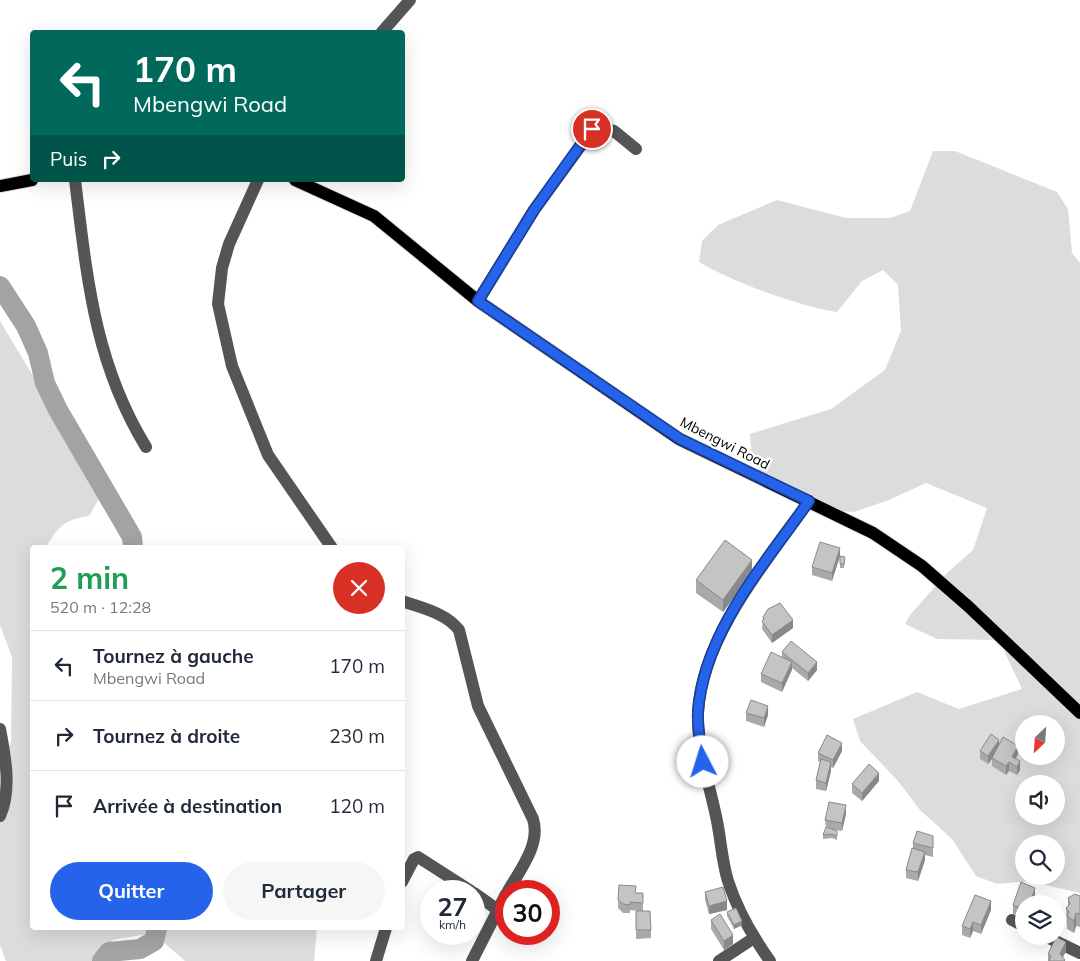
<!DOCTYPE html>
<html lang="fr">
<meta charset="utf-8">
<style>
body{margin:0;font-family:Mulish,sans-serif;background:#f6f6f7;color:#1f2937;height:100vh;display:flex;flex-direction:column;font-size:19px;white-space:nowrap}
*{box-sizing:border-box;margin:0}
p{font-size:16px;color:#747a83}
.icon{flex:none;width:28px;height:28px;fill:none;stroke:currentColor;stroke-width:2;stroke-linecap:round;stroke-linejoin:round}
.map{position:relative;flex:1;overflow:hidden}
.side{position:absolute;left:30px;top:545px;width:375px;height:385px;display:flex;flex-direction:column;background:#fff;border-radius:5px;box-shadow:0 5px 20px #0002}
.side>*{flex:none}
.top-card{position:absolute;left:30px;top:30px;width:375px;height:152px;border-radius:5px;box-shadow:0 5px 20px #0002;background:#00695c;color:#fff;overflow:hidden}
.needle{width:32px;rotate:205deg}
.controls{position:absolute;left:1015px;top:715px;display:grid;gap:10px}
.controls a{display:grid;place-items:center;width:50px;height:50px;border-radius:50%;background:#fff;box-shadow:0 5px 20px #0002;font-size:25px}
.speed{position:absolute;left:420px;top:880px;display:flex;gap:10px;font-size:25px;font-weight:700;text-align:center}
.speed>*{display:grid;place-content:center;width:65px;height:65px;border-radius:50%;background:#fff;box-shadow:0 5px 20px #0002;line-height:1}
.speed small{font-size:12px;font-weight:400}
.speed .limit{border:8px solid #d22;background:#fff;color:#111}
.pin{position:absolute;display:grid;place-items:center;width:42px;height:42px;color:#fff;margin:-21px;border:2px solid #fff;border-radius:50%;box-shadow:0 1px 5px #0007}
.me{position:absolute;width:55px;margin:-28px;rotate:355deg;stroke-linejoin:round;filter:drop-shadow(0 0 4px #0008)}
.turn{display:flex;align-items:center;gap:18px;height:105px;padding:0 20px;font-size:22px}
.turn .icon{width:65px;height:65px;stroke-width:2.5}
.turn b{display:block;font-size:35px;line-height:42px}
.then{display:flex;align-items:center;height:48px;padding:0 20px;background:#0003;gap:10px;font-size:19px}
.round{display:grid;place-items:center;flex:none;width:52px;height:52px;border-radius:26px;background:#f6f6f7}
.overview{display:flex;align-items:center;justify-content:space-between;height:85px;padding:0 20px}
h1{font-size:30px;font-weight:700;line-height:38px;color:#1e9e55}
.cta{display:flex;gap:10px;margin-top:auto;padding:10px 20px}
.cta a{flex:1;height:58px;border-radius:30px;background:#2563eb;color:#fff;font-size:20px;font-weight:700;line-height:58px;text-align:center}
.cta a+a{background:#f6f6f7;color:#1f2937}
ul{padding:0;list-style:none}
li{display:flex;align-items:center;gap:15px;height:70px;padding:0 20px;border-top:1px solid #e0e1e3}
li div{flex:1}
li b{display:block;font-size:19px}
li em{font-style:normal}
.map>svg:first-child{display:block}
.green{fill:#dcdcdc;fill-rule:evenodd}
.lines{fill:none;stroke-linecap:round;stroke-linejoin:round}
.river{stroke:#a3a3a3;stroke-width:20}
.major-casing{stroke:#dbdbdb;stroke-width:14}
.minor{stroke:#555;stroke-width:12}
.major{stroke:#000;stroke-width:12}
.wall{fill:#a9a9a9}
.shaded-wall{fill:#898989}
.building{fill:#c4c4c4;stroke:#898989}
.route-casing{stroke:#184099;stroke-width:12}
.route{stroke:#2563eb;stroke-width:9}
.labels{text-anchor:middle;dominant-baseline:central;stroke-width:4.5;stroke-linejoin:round;paint-order:stroke}
.street-label{font-size:14px;fill:#000;stroke:#fff}
</style>
<div class="map">
<svg width="1080" height="961" viewBox="0 0 1080 961">
<rect width="100%" height="100%" fill="#fff"/>
<path class="green" d="M933,151H955L1057,192L1068,209L1072,253L1080,263V893L1029,881L997,884L976,876L952,839L920,810L898,781L860,741L853,719L917,692L959,709L1022,689L999,640L937,639L905,624L910,615L947,573L973,550L987,508L926,483L889,500L854,512L803,508L770,486L752,459L750,434L831,409L885,370L901,331L898,285L883,270L862,281L837,312C798,306 733,282 699,262L702,241L718,225L777,200L846,218H890L910,211ZM1024,724H1056V756H1024ZM1024,784H1056V816H1024ZM1024,844H1056V876H1024Z
M0,321L83,459L99,499L89,516C64,520 59,526 46,547L32,548V928H317L314,961H185L153,933L113,940L102,961H6L0,945V786L5,781V759L11,741L12,657L0,625Z"/>
<g class="lines">
<path class="river" d="M0,286L26,326L38,353L45,383L58,410L132,537L133,548
M102,961L109,952L140,949L154,941L157,928"/>
<g class="major-casing">
<path id="major" d="M295,180L374,216L478,301L679,439L873,533L922,566L969,607L1080,713
M0,186L32,180"/>
</g>
<path class="minor" d="M382,32L410,0
M75,180C87,277 94,362 146,447
M258,180L229,244L222,268L218,304L232,366L268,455L332,548
M478,301L534,210L593,129L597,126L614,131L636,149
M402,601C422,608 446,613 459,630L478,706L533,819C541,844 520,870 508,891
M0,729C5,755 12,790 0,816
M402,882L414,859L418,857L471,891
M474,893L498,910
M1012,920L1024,926
M1045,936L1080,953
M376,961L386,928
M472,961L506,894
M719,961L754,938
M770,961C753,937 737,909 728,881C722,862 721,841 717,821C710,786 697,750 698,713C701,638 767,560 809,501"/>
<use href="#major" class="major"/>
</g>
<path class="wall" d="M840,556L832,581L812,575V567Z
M845,561L844,568H840V564Z
M752,573L723,612L696,593V580Z
M763,617L793,628L772,643L762,629Z
M782,652L817,670L808,681L792,668L782,692L761,682V674L782,657Z
M746,713L768,715L764,727L746,721Z
M999,745L1018,754L1016,759L1020,770L1017,775L1009,771L1006,775L992,766V759L988,764L980,759V751Z
M842,751L833,768L831,767V771L826,791L816,789V780L820,762L818,761V753Z
M879,781L862,801L852,793V784Z
M846,814L842,831L834,830L837,835V840L832,838L823,839V835L826,828L825,820Z
M933,836V857L925,855V860L918,881L906,878V870L913,848V843Z
M705,892L727,910L709,914L705,900Z
M636,893L643,902V911L651,930V938L636,939V911H640L630,910V913H623L618,908V900Z
M1035,896L1033,904H1024V918L1013,914V905Z
M1080,896V927L1076,926L1074,933L1067,929L1066,908L1068,907V898Z
M991,910L981,934L973,931L970,938L962,935V926Z
M727,912L742,925L734,929L727,916Z
M711,920L733,944L724,950L711,929Z
M1066,951L1063,957L1065,961H1048V954Z"/>
<path class="shaded-wall" d="M840,548V556L832,581V573Z
M752,560V573L723,612V600Z
M793,620V628L772,643V635Z
M792,662V670L782,692V683Z
M817,662V670L808,681V673Z
M768,706V715L764,727V718Z
M999,740V748L992,758V759L988,764V756Z
M842,743V751L833,768V760Z
M1018,746V754L1012,765V757Z
M1020,761V770L1017,775V767Z
M831,762V771L826,791V783Z
M1009,762V771L1006,775V766Z
M879,773V781L862,801V793Z
M846,805V814L842,831V823Z
M925,852V860L918,881V872Z
M1035,888V896L1033,904H1030Z
M727,901V910L709,914V906Z
M991,901V910L981,934V925Z
M1076,913V926L1074,933V921Z
M742,921V925L734,929V925Z
M973,922V931L970,938V929Z
M733,935V944L724,950V941Z
M1066,942V951L1061,961L1060,954Z"/>
<path class="building" d="M725,540L752,560L723,600L696,580Z
M820,542L840,548L832,573L812,567Z
M840,556L845,557L844,564H840Z
M780,603L793,620L772,635L762,621L764,619L763,617L768,609Z
M791,641L817,662L808,673L782,652Z
M771,652L792,662L782,683L761,674Z
M751,700L768,706L764,718L746,713Z
M991,734L999,740L988,756L980,751Z
M827,735L842,743L833,760L818,753Z
M1003,737L1018,746L1012,757L1020,761L1017,767L1009,762L1006,766L992,758Z
M821,759L831,762L826,783L816,780Z
M869,764L879,773L862,793L852,784Z
M829,802L846,805L842,823L825,820Z
M826,827L837,831V836L832,834L823,835Z
M917,831L933,836V848L913,843Z
M912,848L925,852L918,872L906,870Z
M1021,882L1035,888L1030,904H1024V909L1013,905Z
M619,885L636,886L635,893H643V903L630,902V905L623,904L618,900Z
M723,887L727,901L709,906L705,892Z
M1075,894L1080,896V914L1076,913L1074,921L1067,916L1069,912L1066,908L1070,904L1068,898Z
M975,895L991,901L981,925L973,922L970,929L962,926Z
M736,908L742,921L734,925L727,912Z
M636,911H650L651,930H636Z
M720,914L733,935L724,941L711,920Z
M1056,937L1066,942L1060,954L1065,960L1064,961H1049L1051,956L1048,954Z"/>
<g class="lines">
<g class="route-casing">
<path id="route" d="M592,129L534,210L478,301L680,439L809,501C765,564 704,631 698,712C697,728 701,746 703,762"/>
</g>
<use href="#route" class="route"/>
</g>
<g class="labels">
<g class="street-label">
<text transform="translate(725 443) rotate(27)">Mbengwi Road</text>
</g>
</g>
</svg>
<div class="controls">
<a><svg class="needle" viewBox="-14 -14 28 28"><path d="M0-13l5 13h-10z" fill="#e53935"/><path d="M0 13l5-13h-10z" fill="#747a83"/></svg></a>
<a><svg class="icon" aria-label="sound" viewBox="0 0 24 24"><path d="M4 9h4l5-4v14l-5-4H4zM17 9q2 3 0 6"/></svg></a>
<a><svg class="icon" aria-label="search" viewBox="0 0 24 24"><circle cx="10" cy="10" r="6"/><path d="M15 15l6 6"/></svg></a>
<a><svg class="icon" aria-label="layers" viewBox="0 0 24 24"><path d="M12 4l9 5-9 5-9-5zM3 14l9 5 9-5"/></svg></a>
</div>
<div class="speed"><div>27<small>km/h</small></div><div class="limit">30</div></div>
<div class="pin" style="left:592px;top:129px;background:#d93025"><svg class="icon" aria-label="arrive" viewBox="0 0 24 24"><path d="M6 21V4h12l-3 4 3 4H6"/></svg></div>
<svg class="me" style="left:703px;top:762px" viewBox="-20 -20 40 40"><circle r="19" fill="#fff"/><path d="M0-13L10 11 0 6-10 11z" fill="#2563eb"/></svg>
<div class="top-card">
<div class="turn"><svg class="icon" aria-label="left" viewBox="0 0 24 24"><path d="M17 20v-9H6M10 6l-5 5 5 5"/></svg><div><b>170 m</b>Mbengwi Road</div></div>
<div class="then">Puis<svg class="icon" aria-label="right" viewBox="0 0 24 24"><path d="M7 20v-9h11M14 6l5 5-5 5"/></svg></div>
</div>
<section class="side">
<div class="overview"><div><h1>2 min</h1><p>520 m · 12:28</p></div><a class="round" style="background:#d93025;color:#fff"><svg class="icon" aria-label="close" viewBox="0 0 24 24"><path d="M6 6l12 12M18 6L6 18"/></svg></a></div>
<ul>
<li><svg class="icon" aria-label="left" viewBox="0 0 24 24"><path d="M17 20v-9H6M10 6l-5 5 5 5"/></svg><div><b>Tournez à gauche</b><p>Mbengwi Road</p></div><em>170 m</em></li>
<li><svg class="icon" aria-label="right" viewBox="0 0 24 24"><path d="M7 20v-9h11M14 6l5 5-5 5"/></svg><div><b>Tournez à droite</b></div><em>230 m</em></li>
<li><svg class="icon" aria-label="arrive" viewBox="0 0 24 24"><path d="M6 21V4h12l-3 4 3 4H6"/></svg><div><b>Arrivée à destination</b></div><em>120 m</em></li>
</ul>
<div class="cta"><a>Quitter</a><a>Partager</a></div>
</section>
</div>
